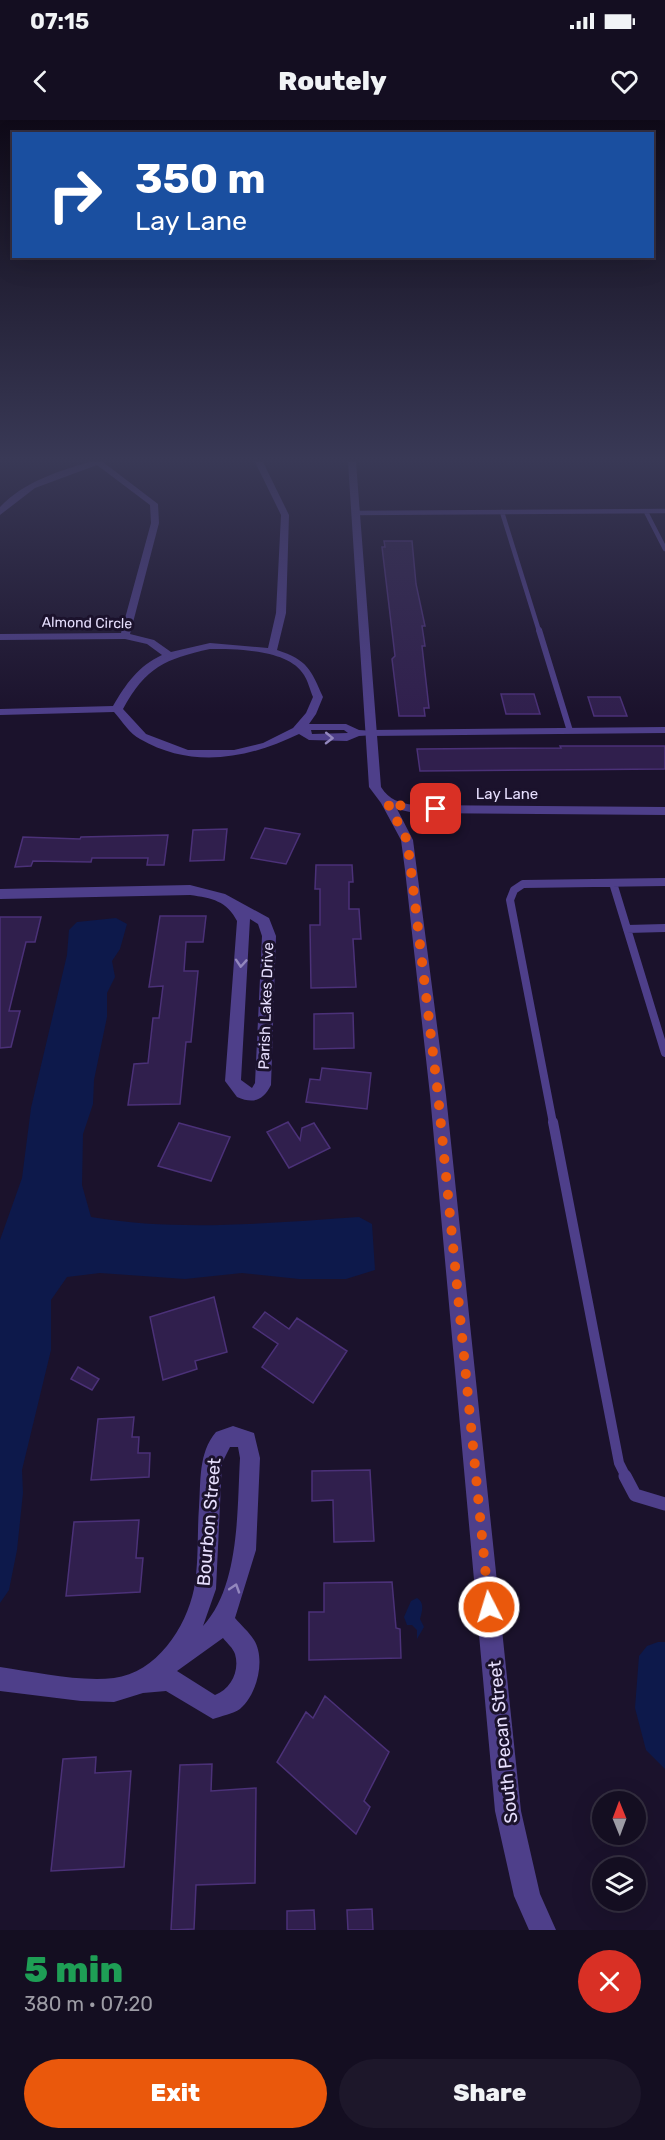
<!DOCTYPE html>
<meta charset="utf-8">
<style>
body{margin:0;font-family:Rubik,sans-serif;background:#1d172a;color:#f1f3f6;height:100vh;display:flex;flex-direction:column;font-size:22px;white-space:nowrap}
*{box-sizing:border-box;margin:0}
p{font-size:20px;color:#9d9ca5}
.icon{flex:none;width:33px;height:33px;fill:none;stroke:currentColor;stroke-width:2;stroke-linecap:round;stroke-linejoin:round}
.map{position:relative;height:1810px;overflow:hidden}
.sheet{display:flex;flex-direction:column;background:#140e21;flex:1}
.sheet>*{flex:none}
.top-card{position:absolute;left:12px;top:12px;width:642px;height:126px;border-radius:0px;box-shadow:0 6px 24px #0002,0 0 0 2px #332e3f;background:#1a4fa0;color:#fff;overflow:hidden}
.needle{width:39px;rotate:359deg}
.fabs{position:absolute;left:592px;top:1671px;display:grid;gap:12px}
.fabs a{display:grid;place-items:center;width:54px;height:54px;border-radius:50%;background:#140e21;box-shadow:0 6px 24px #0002,0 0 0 2px #332e3f;font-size:30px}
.pin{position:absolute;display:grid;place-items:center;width:51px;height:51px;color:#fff;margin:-26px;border-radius:12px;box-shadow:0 3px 9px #0006}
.me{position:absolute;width:66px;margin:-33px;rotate:355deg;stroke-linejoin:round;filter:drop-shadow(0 0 4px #0008)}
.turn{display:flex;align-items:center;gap:21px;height:126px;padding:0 24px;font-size:27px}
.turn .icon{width:78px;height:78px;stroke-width:2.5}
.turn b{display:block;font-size:42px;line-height:51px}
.round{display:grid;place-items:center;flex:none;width:63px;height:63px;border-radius:32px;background:#1d172a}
.head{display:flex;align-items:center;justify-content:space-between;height:102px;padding:0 24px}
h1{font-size:36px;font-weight:800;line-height:45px;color:#1e9e55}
.primary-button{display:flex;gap:12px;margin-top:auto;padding:12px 24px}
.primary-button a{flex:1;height:69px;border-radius:36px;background:#ea580c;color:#fff;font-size:24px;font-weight:800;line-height:69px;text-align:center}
.primary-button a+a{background:#1d172a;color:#f1f3f6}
.status{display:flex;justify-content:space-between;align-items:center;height:42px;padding:0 30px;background:#140e21;direction:ltr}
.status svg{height:16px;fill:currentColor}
header{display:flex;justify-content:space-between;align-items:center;height:78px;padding:0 24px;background:#140e21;font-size:27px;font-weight:800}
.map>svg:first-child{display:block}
.water{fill:#0d194b}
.building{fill:#301f4d;stroke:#4b3178;stroke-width:1.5}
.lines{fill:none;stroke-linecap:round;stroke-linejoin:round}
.service-far4{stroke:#4e3f8a;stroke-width:4.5}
.service-far3{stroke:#4e3f8a;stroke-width:6}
.service-far2{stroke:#4e3f8a;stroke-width:8}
.service-far1{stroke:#4e3f8a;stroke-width:10}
.service{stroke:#4e3f8a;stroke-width:13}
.minor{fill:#4e3f8a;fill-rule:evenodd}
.tertiary{fill:#4e3f8a;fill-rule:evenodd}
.oneway{stroke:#9387be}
.route{stroke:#ea580c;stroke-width:10;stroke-dasharray:0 18}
.labels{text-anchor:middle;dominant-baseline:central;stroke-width:6;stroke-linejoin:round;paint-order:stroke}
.far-street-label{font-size:14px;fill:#e7dffe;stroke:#1b122c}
.street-label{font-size:15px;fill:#e7dffe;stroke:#1b122c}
.near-street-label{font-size:18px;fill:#e7dffe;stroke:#1b122c}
</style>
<div class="status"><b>07:15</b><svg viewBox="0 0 49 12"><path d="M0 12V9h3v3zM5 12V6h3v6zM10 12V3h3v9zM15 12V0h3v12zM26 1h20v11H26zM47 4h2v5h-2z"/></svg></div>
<header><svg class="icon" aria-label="back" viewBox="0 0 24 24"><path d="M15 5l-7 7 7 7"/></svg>Routely<svg class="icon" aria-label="heart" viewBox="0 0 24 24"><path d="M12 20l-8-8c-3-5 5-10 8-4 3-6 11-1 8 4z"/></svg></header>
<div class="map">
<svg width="665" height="1810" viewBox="0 0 665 1810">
<rect width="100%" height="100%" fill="#1b122c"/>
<path class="water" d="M116,798L127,804L120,829L112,841L115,857L107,873V897L94,960L93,984L83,1014L82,1065L91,1097C179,1112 270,1103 359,1097L372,1104L375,1150L346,1159H299L242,1153L185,1159L100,1153L67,1157L51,1180V1230L22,1350L23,1373L17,1430L9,1470L0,1483V1120L22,1058L31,988L67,835L69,810L77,802Z
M417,1478C425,1483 422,1491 420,1499L424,1507L417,1519V1510L412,1505H407L404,1497L411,1481Z
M658,1522H665V1649L646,1630L635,1588L639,1536L647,1526Z"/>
<path class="building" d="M384,421H412L416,464L425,506H422L425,526H422L429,588H424L425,596H399L392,539L395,536L382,427H385Z
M501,574H534L540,594H506Z
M588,577H620L627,596H594Z
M560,626H665V649L420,651L417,629L561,628Z
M265,708L300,714L286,744L251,738Z
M227,709L224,740L190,741L193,710Z
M168,715L164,745H147L148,738H92L91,742L33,741L31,746L15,747L23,717L80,719L81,717Z
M316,745H352L353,762H349V789H359L361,819H353L356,867L311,868L310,805H320V769H315Z
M160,796H206L203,822H186L184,851H198L191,922H186L180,984L128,985L134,944L148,943L153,898H159L163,866L149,867Z
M0,797H41L35,822H26L9,891H20L11,927L0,928Z
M353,893L354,928L314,929V894Z
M322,948L371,953L367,989L306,982L310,959L320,960Z
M288,1002L300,1020L302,1008L314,1003L330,1028L289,1048L267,1012Z
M179,1003L230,1017L211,1061L158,1046Z
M214,1177L227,1232L195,1241L197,1249L163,1260L150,1197Z
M265,1192L289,1209L297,1198L347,1231L313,1283L262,1247L278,1224L253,1207Z
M78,1247L99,1259L92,1270L71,1259Z
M134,1297L132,1317H139L138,1333H150L149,1357L91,1360L98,1299Z
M370,1350L374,1421L334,1422L333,1380L312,1381V1351Z
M139,1400L136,1438H143L140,1472L66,1476L74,1402Z
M392,1462L396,1508L400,1509L401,1538L309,1540V1492H324V1463Z
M325,1576L389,1632L364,1681L370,1687L356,1714L277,1642L306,1592L313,1598Z
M96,1637L95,1653L131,1651L124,1747L51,1751L63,1639Z
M212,1644L211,1671L256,1668L255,1763L196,1765L194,1809L171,1810L180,1645Z
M372,1789L373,1810H348L347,1790Z
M314,1790L315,1810H287V1791Z"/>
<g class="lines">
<path class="service-far4" d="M502,392L539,511
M646,392L665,429
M355,393L665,391"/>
<path class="service-far3" d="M539,510L570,611
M370,613L665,610"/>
<path class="service-far2" d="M613,763L665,933
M627,809L665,808
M553,1003L510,780L514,770L523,764L665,762"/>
<path class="service-far1" d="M553,1002L619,1343L626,1357"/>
<path class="service" d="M625,1356L635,1375L665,1384"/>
<path class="minor" d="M89,342H103L158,384L159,403L130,514L154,520L171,532L210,523L268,528L276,493L281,395L255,342H263L289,395L286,493L277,530C308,540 311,550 323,577L316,594L309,604H346L359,610L374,611V615L359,616L347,621L309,620L299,614C247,639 192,649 140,619C130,614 122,601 114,592L0,595V589L113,586C126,564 138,546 162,535L147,524L125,519L0,520V514L121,513L151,403L150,385L97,345L35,368L0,395V387C24,362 56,352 89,342ZM210,529C236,529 289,529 304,555C308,561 310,570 313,577L306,593L293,608L263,623L234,630H188L146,614L123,589C146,547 165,539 210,529ZM311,610H344L348,613L312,614Z
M190,765L225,774L269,798L276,816L271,965C263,981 253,984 237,977L225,961L237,801C227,781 212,778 190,775L0,779V769ZM250,799L258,804L262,816L255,963L252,968L241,960Z
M233,1306L254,1313L260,1338L256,1430L235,1498C241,1505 249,1512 254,1520C266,1539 257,1575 240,1589C233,1594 221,1596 213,1599L166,1571L143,1573L114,1582L81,1581L0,1571V1547C35,1552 79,1562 114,1558C156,1553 186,1508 194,1469C199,1443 197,1413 199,1387C201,1362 198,1333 216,1312ZM230,1327H238L240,1338C237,1390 240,1466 203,1506L216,1469L222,1343ZM223,1518C227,1523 233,1528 235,1534C240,1551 231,1569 215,1575L177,1551Z"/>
<path class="tertiary" d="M348,342H356L381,667C389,680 400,683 414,685L665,687V695L414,693L397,689L413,720L446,975L521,1691L540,1774L556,1810H529L514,1776L495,1691L430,975L405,750L401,720L381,683L369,667Z"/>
</g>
<defs><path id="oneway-chevron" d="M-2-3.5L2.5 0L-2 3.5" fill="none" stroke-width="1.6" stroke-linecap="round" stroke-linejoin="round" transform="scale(1.5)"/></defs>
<g class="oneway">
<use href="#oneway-chevron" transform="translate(329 618) rotate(1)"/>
<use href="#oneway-chevron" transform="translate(241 843) rotate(94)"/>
<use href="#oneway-chevron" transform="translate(235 1468) rotate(-72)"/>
</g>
<linearGradient id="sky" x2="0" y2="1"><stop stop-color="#0f0a18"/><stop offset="0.57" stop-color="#393956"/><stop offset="1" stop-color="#393956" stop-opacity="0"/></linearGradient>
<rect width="665" height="595" fill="url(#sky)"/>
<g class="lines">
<path class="route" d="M436,689H414L387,682L407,720L411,750L438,975L489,1487"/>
</g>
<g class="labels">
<g class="far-street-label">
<text transform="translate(87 503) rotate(1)">Almond Circle</text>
</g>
<g class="street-label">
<text x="507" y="674">Lay Lane</text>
<text transform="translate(266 886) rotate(-88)">Parish Lakes Drive</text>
</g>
<g class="near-street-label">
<text transform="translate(209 1402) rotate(-85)">Bourbon Street</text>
<text transform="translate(503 1622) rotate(-96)">South Pecan Street</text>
</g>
</g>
</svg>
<div class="fabs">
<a><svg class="needle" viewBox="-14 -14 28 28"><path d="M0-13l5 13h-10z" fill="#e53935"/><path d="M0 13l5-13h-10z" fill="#9d9ca5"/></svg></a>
<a><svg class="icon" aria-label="layers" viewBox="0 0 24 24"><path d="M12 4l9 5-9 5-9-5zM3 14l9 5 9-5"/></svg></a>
</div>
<div class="pin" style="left:436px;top:689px;background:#d93025"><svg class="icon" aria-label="arrive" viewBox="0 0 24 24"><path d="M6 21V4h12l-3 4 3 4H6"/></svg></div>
<svg class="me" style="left:489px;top:1487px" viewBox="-20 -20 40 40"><circle r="17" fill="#ea580c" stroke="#fff" stroke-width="3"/><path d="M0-11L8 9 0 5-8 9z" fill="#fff"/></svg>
<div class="top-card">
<div class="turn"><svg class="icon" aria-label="right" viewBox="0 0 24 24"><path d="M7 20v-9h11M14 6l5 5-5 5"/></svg><div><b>350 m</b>Lay Lane</div></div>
</div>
</div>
<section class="sheet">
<div class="head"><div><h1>5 min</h1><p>380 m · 07:20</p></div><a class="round" style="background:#d93025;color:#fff"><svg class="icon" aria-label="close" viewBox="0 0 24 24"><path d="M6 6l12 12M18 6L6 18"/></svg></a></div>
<div class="primary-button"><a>Exit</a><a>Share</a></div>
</section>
